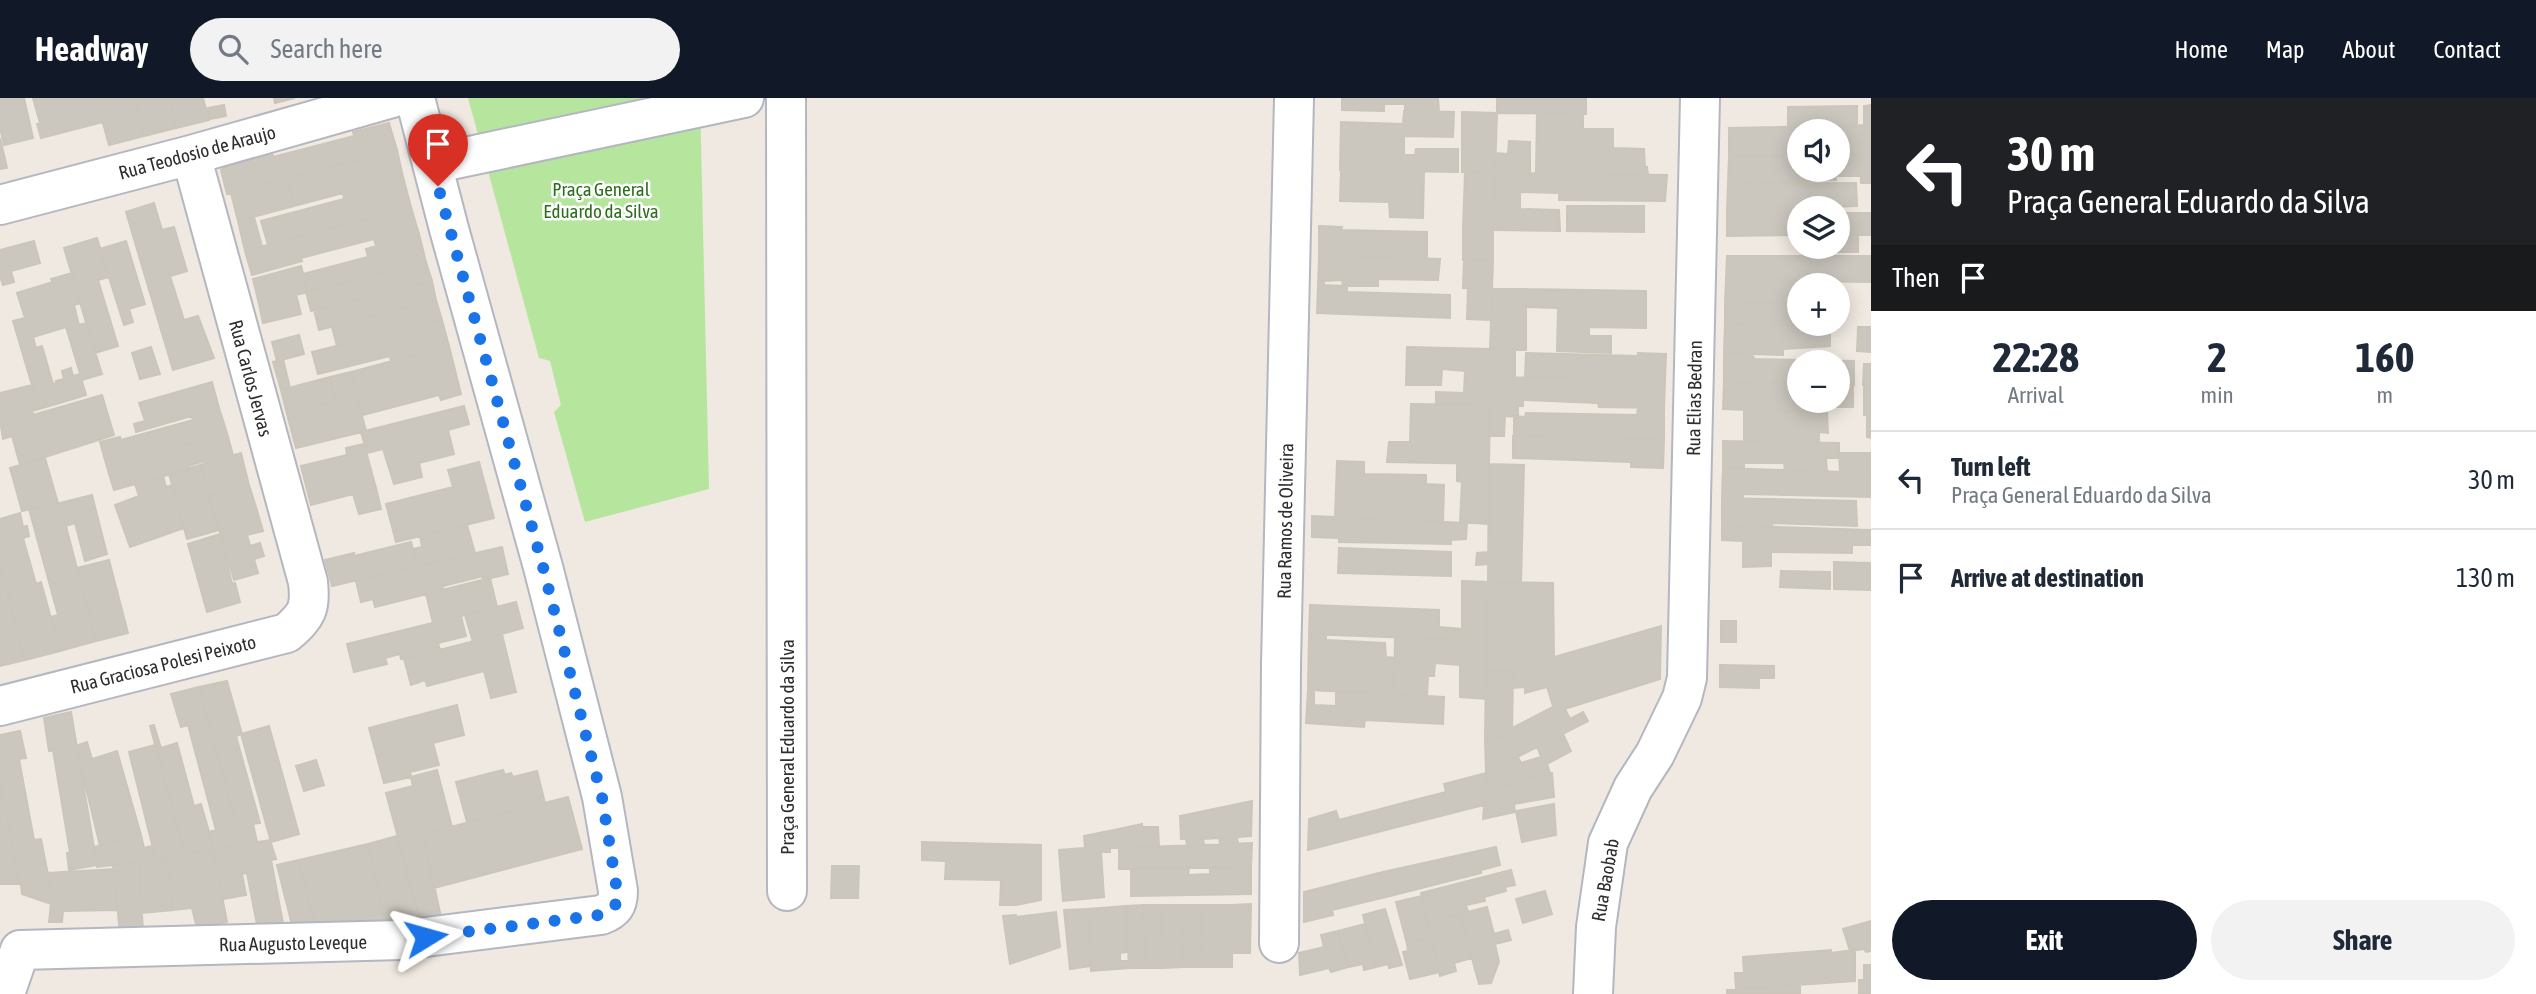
<!DOCTYPE html>
<meta charset="utf-8">
<style>
body{margin:0;font-family:"Asap Condensed",sans-serif;background:#f2f2f3;color:#1f2937;height:100vh;display:flex;flex-direction:column;font-size:26px;white-space:nowrap}
*{box-sizing:border-box;margin:0}
p{font-size:23px;color:#747a83}
.icon{flex:none;width:38px;height:38px;fill:none;stroke:currentColor;stroke-width:2;stroke-linecap:round;stroke-linejoin:round}
.map{position:relative;flex:1;overflow:hidden}
.details{display:flex;flex-direction:column;background:#fff;width:665px}
.details>*{flex:none}
.banner{background:#202124;color:#fff;overflow:hidden}
.controls{position:absolute;left:1787px;top:21px;display:grid;gap:14px}
.controls a{display:grid;place-items:center;width:63px;height:63px;border-radius:50%;background:#fff;box-shadow:0 4px 18px #0003;font-size:35px}
.pin{position:absolute;display:grid;place-items:center;width:60px;height:60px;color:#fff;margin:-72px -30px;border-radius:50% 50% 50% 0;rotate:-45deg;box-shadow:0 0 7px #0007}
.pin .icon{rotate:45deg}
.me{position:absolute;width:77px;margin:-38px;rotate:82deg;stroke-linejoin:round;filter:drop-shadow(0 0 5px #0008)}
.turn{display:flex;align-items:center;gap:24px;height:147px;padding:0 21px;font-size:32px}
.turn .icon{width:91px;height:91px;stroke-width:2.5}
.turn b{display:block;font-size:49px;line-height:60px}
.then{display:flex;align-items:center;height:66px;padding:0 21px;background:#0003;gap:14px;font-size:26px}
.eta{display:flex;justify-content:space-evenly;align-items:center;height:119px;text-align:center}
.eta b{font-size:42px;font-weight:700;line-height:49px}
.button{display:flex;gap:14px;margin-top:auto;padding:14px 21px}
.button a{flex:1;height:80px;border-radius:42px;background:#111827;color:#fff;font-size:28px;font-weight:700;line-height:80px;text-align:center}
.button a+a{background:#f2f2f3;color:#1f2937}
ul{padding:0;list-style:none}
li{display:flex;align-items:center;gap:21px;height:98px;padding:0 21px;border-top:2px solid #e0e1e3}
li div{flex:1}
li b{display:block;font-size:26px}
li em{font-style:normal}
header{display:flex;align-items:center;gap:42px;box-sizing:border-box;height:98px;padding:0 35px;background:#111827;color:#fff}
header strong{font-size:33px}
nav{display:flex;gap:38px;margin-inline-start:auto;font-size:24px}
.search{width:490px;height:63px;background:#f2f2f3;display:flex;align-items:center;gap:18px;box-sizing:border-box;padding:0 24px;border-radius:38px;color:#747a83;font-size:26px}
main{display:flex;flex:1;min-height:0}
.map>svg:first-child{display:block}
.green{fill:#b6e59e}
.building{fill:#cbc7bf;stroke:#cbc5ba;stroke-width:2}
.lines{fill:none;stroke-linecap:round;stroke-linejoin:round}
.minor-casing{stroke:#b4b7c1;stroke-width:42}
.minor{stroke:#fff;stroke-width:38}
.route{stroke:#1a73e8;stroke-width:12;stroke-dasharray:0 21.6}
.labels{text-anchor:middle;dominant-baseline:central;stroke-width:5;stroke-linejoin:round;paint-order:stroke}
.street-label{font-size:19px;fill:#2e2e2e;stroke:#fff}
.park-label{font-size:19px;fill:#2c6e1b;stroke:#fff}
</style>
<header>
<strong>Headway</strong>
<div class="search"><svg class="icon" aria-label="search" viewBox="0 0 24 24"><circle cx="10" cy="10" r="6"/><path d="M15 15l6 6"/></svg>Search here</div>
<nav><a>Home</a><a>Map</a><a>About</a><a>Contact</a></nav>
</header>
<main>
<div class="map">
<svg width="1871" height="896" viewBox="0 0 1871 896">
<rect width="100%" height="100%" fill="#efe9e1"/>
<path class="green" d="M468,0H700L709,391L585,424L554,314L561,307L550,263L539,260Z"/>
<path class="building" d="M0,0H24L33,40L4,47L0,29Z
M33,0H96L103,24L41,40L37,26L40,25Z
M96,0H134L144,38L109,47Z
M134,0H169L176,30L144,38Z
M169,0H203L209,22L176,30Z
M274,0H295L275,5Z
M1342,0H1438L1439,14H1405V6H1384V13L1342,12Z
M1497,0H1586V16L1497,15Z
M224,7L226,18L210,21L208,10Z
M1871,7V27H1864V8Z
M1857,8V28L1788,29V9Z
M1404,13L1454,14L1453,39L1404,38V57H1415L1416,51H1458V74L1340,72L1341,24L1403,26Z
M1462,14L1497,15L1495,75L1462,74Z
M1537,15L1583,16V31H1613V50L1644,51L1645,69H1647L1648,77L1536,75Z
M389,25L397,52L227,96L221,72L228,67L272,55L273,59L354,38L353,34Z
M1871,27V57H1838V33H1799V57L1729,58V30Z
M0,40L7,70L0,71Z
M1509,43L1530,44V75H1495L1496,55L1508,56Z
M397,52L403,79L294,108L287,80Z
M1799,57V72H1836V82L1728,86L1729,58Z
M1838,57H1871V85H1861V78H1836Z
M1341,72L1424,73L1423,120L1390,119L1389,104L1340,103Z
M1465,74L1495,75L1493,132L1463,131Z
M1495,75H1520V111L1559,112L1560,133L1493,132Z
M1520,75L1667,77L1665,103L1559,102V95L1520,94Z
M403,79L411,109L268,147L261,123L344,101L343,95Z
M287,80L294,108L238,123L231,95Z
M1856,85L1857,108L1799,110V115H1727L1728,86Z
M154,105L162,132L174,129L187,173L147,185L126,114Z
M1567,108H1644V134L1567,133Z
M411,109L419,136L376,148L374,141L301,160L302,163L252,177L245,153Z
M1727,115H1799V137L1727,138Z
M1838,115H1871V137H1838Z
M254,119L262,148L245,153L238,123Z
M1319,128L1342,129L1341,132L1427,134V161L1319,158Z
M1463,131L1493,132V163L1463,162Z
M419,136L426,164L308,194L303,176L368,159L366,151Z
M1838,137H1858V154H1831V149H1838Z
M97,140L109,179L98,182L118,248L95,255L64,150Z
M34,143L40,165L11,173L14,184L3,187L0,178V152Z
M126,143L145,206L129,211L133,224L124,227L100,151Z
M1319,158L1440,161L1438,182L1378,181V188H1343L1342,182L1324,183V187H1318Z
M1727,158H1870V184L1726,182Z
M1464,162L1493,163L1492,191L1463,190Z
M426,164L432,183L311,213L306,194Z
M301,168L308,194L259,206L253,181Z
M72,175L80,205L74,207L79,227L86,225L102,276L82,282L66,229L33,239L36,250L42,248L53,286L57,285L63,304L39,311L13,223L25,220L17,195L53,184L51,181Z
M170,178L184,222L198,218L214,260L173,272L147,185Z
M1726,182L1829,183V187H1799V205L1725,204Z
M432,183L436,202L319,232L314,212Z
M1318,187L1347,188V194L1450,197V220L1317,215Z
M1468,190L1492,191L1491,222L1467,221Z
M1492,191H1526V252L1490,251Z
M1526,191L1646,193V230L1589,229V238H1611V255L1557,253L1558,210L1526,209Z
M296,196L301,216L263,225L259,206Z
M436,202L442,222L337,248L332,229Z
M1725,204L1799,205V226H1830V229L1725,226Z
M442,222L449,248L391,263L390,258L318,276L312,254Z
M1725,226L1830,229V248L1783,251V257L1724,255Z
M1858,229H1871V254L1857,253Z
M299,237L304,256L277,263L272,244Z
M449,248L461,296L441,302L439,297L363,317L351,274Z
M151,249L160,276L140,281L132,255Z
M1407,249L1490,251V307L1436,306V294L1464,295L1465,273L1442,271L1441,287H1406Z
M1490,251L1515,252V279H1490Z
M1526,255L1638,258V255L1666,256L1665,281L1525,279Z
M1724,255L1753,256L1754,261L1854,263V287H1838V264H1799V286L1724,284Z
M283,261L290,290L281,292L273,264Z
M1864,266H1871V287H1863Z
M71,270L73,278L80,276L86,297L63,304L56,283L64,281L62,273Z
M351,274L366,333L296,350L287,316L336,303L330,279Z
M330,279L336,303L287,316L281,292Z
M1490,279L1665,281L1664,310L1599,309L1598,305L1523,302V308L1490,307Z
M212,284L219,310L136,334L134,326L145,323L139,305Z
M1724,284L1799,286V303H1838V287H1853V309H1823V315L1723,311Z
M32,287L39,311L0,322V295Z
M1864,287H1871V317H1864Z
M102,297L114,337L20,367L12,338L3,341L0,322L32,313L33,317Z
M1411,306L1490,307L1489,366L1387,364L1389,344H1410Z
M1490,307L1518,308V319L1505,318L1504,338H1489Z
M464,308L469,326L448,332L454,356L419,365L422,379L394,386L383,351L367,355L361,334Z
M219,310L227,335L107,369L100,344L120,339L121,342L193,322L191,318Z
M1638,310H1664V341L1514,338V318L1525,319L1526,315L1637,317Z
M1744,312L1827,315L1828,335L1819,334V345L1744,344Z
M1867,317H1871V340L1867,339Z
M227,335L233,357L205,366L204,363L188,368L189,371L114,392L107,369Z
M1513,338L1664,341L1663,370L1631,369V364L1513,360Z
M1723,343L1839,345V360H1826L1827,374L1785,372L1784,365H1744V371L1723,370Z
M364,346L376,390L311,407L301,368L347,357L346,350Z
M241,355L249,387L209,398L200,367Z
M1839,355H1871V375L1840,374Z
M45,360L58,405L22,413L10,370Z
M1337,363L1364,364V376L1426,377V386L1444,387L1443,424L1335,419Z
M479,364L494,420L396,444L386,406L453,389L448,372Z
M1457,366H1489L1488,426L1460,424L1462,384L1457,383Z
M1489,366L1524,367L1521,485L1488,484Z
M200,367L219,432L187,441L169,376Z
M1723,370L1871,375V399L1743,396V400H1722Z
M163,378L166,389L172,387L184,430L130,449L115,407L139,398L135,386Z
M249,387L256,409L216,421L209,398Z
M376,390L381,411L359,416L353,396Z
M92,397L107,456L85,463L75,425L66,428L60,405Z
M1722,400L1856,403L1857,428L1772,425V429L1722,427Z
M60,405L96,543L60,553L51,519L58,517L29,411Z
M256,409L263,433L247,437L250,448L260,445L264,458L254,461L258,475L234,482L216,421Z
M20,415L23,429L27,428L29,438L23,440L36,486L41,484L60,553L25,562L0,465V421Z
M1312,418L1467,425L1466,441L1451,442V446L1339,444V440L1312,439Z
M467,427L475,455L417,468L413,451L422,449L420,438Z
M1722,427L1871,432V447H1852V455L1771,454V468L1743,469V443L1722,442Z
M220,436L232,486L235,485L240,504L207,514L188,446Z
M411,444L417,468L332,488L325,462L354,455V458Z
M502,449L508,476L483,482V478L443,488V492L375,509L373,501L361,504L356,483Z
M1339,450L1451,454V478L1338,475Z
M1488,454V466L1476,467L1477,455Z
M109,462L128,535L96,543L77,470Z
M1834,464L1871,465V492L1834,491Z
M0,465L25,562L0,568Z
M1781,473L1830,474V491L1780,489Z
M490,480L497,509L433,525L426,496Z
M1462,483L1488,484L1487,542H1462Z
M1488,484L1553,485L1554,559L1507,573H1486Z
M516,504L523,530L473,544L465,517Z
M1310,507L1439,512V529L1462,531V542L1309,536Z
M461,518L466,538L438,545L440,552L401,561L400,556L385,560L387,566L354,574L347,546Z
M1721,523H1736V544H1721Z
M1661,528L1660,581L1555,614L1547,589L1525,595V589L1513,590V571Z
M502,536L516,594L491,600L484,573L427,588L425,582L411,587L404,561Z
M1309,536L1326,537V542L1385,545L1386,559L1395,560L1394,596L1308,592Z
M1395,539L1487,542L1486,601L1460,599V567L1435,565L1434,578H1428L1427,598L1394,596Z
M1720,567L1774,568V580H1759V590L1720,589Z
M1513,571L1512,639L1485,640L1486,573Z
M227,583L242,636L236,638L260,725L253,726L257,744L242,747L199,589Z
M199,589L242,747L214,751L209,734L216,732L188,627L181,629L171,596Z
M1308,592H1314V607L1336,608V593L1444,599L1443,626L1365,622L1364,629L1306,625Z
M457,607L464,637L433,645L439,667L410,674L411,679L384,685L369,630Z
M1553,609L1555,614L1565,611L1570,621L1583,614L1588,623L1486,675L1485,640L1512,639V630Z
M71,614L97,767L69,772L67,755H70L53,652L49,653L44,620Z
M154,627L161,650L177,645L194,708L201,706L214,751L185,757L150,628Z
M269,628L299,736L271,744L241,636Z
M20,633L26,660L19,661L34,742L41,741L52,797L19,786L0,681V637Z
M1563,636L1571,653L1547,666L1550,675L1485,696L1486,675L1518,659L1521,665L1541,659L1537,648Z
M87,644L92,661L80,665L76,648Z
M155,647L185,757L156,762L129,654Z
M117,653L141,737L100,748L80,665Z
M316,662L324,687L304,693L296,668Z
M437,672L452,729L399,743L386,695L413,688L411,679Z
M503,672L505,677L511,675L513,679L537,673L545,705L467,724L456,684Z
M1486,675L1484,707L1409,726L1403,705L1446,694L1444,686Z
M1545,675H1552L1554,699L1514,706L1515,714L1483,721L1485,696Z
M0,681L19,786H0Z
M568,699L582,751L434,790L423,736Z
M1252,703L1251,738L1237,739L1238,746H1220L1219,740L1203,741L1204,747H1187L1186,741H1181L1180,718Z
M1403,705L1409,726L1308,752L1309,721L1336,713L1339,722Z
M1554,706L1556,737L1522,744L1516,713Z
M1142,726V729H1158L1159,748L1109,750V733Z
M1109,733L1110,754H1101L1104,799L1063,803L1059,752L1085,750L1084,738Z
M423,736L441,819L420,823L399,743Z
M141,737L144,750L152,748L156,762L97,769L94,749Z
M397,738L421,826L386,830L368,746Z
M270,742L276,761L271,762L283,825L257,827L247,775L242,776L246,797L223,801L213,751Z
M922,744L1041,747V802L1016,807H1000L1001,782L945,781L946,763L922,762Z
M1252,745L1251,769L1119,771V750Z
M368,746L386,830L315,828L299,762Z
M1496,749L1500,767L1481,772V775L1390,798L1383,774Z
M213,751L227,824L197,830L192,810L173,812L167,759Z
M167,759L173,812L142,815L139,764Z
M299,762L315,828L291,823L277,767Z
M139,764L143,834L120,835L113,767Z
M832,768H859L858,800H831Z
M1251,769V796L1131,798V771L1189,770L1188,777L1210,776V770Z
M114,771L117,812L63,813L62,824H49L52,797L48,775Z
M1511,772L1515,787L1505,789L1506,793L1484,799L1485,803L1466,807L1468,814L1427,825L1421,795Z
M1383,774L1390,798L1332,812L1333,817L1304,824V794Z
M21,786L52,797L51,806L22,796Z
M1545,793L1552,816L1523,825L1516,801Z
M1422,798L1431,840L1407,846L1396,804Z
M1251,806L1250,855H1232V807Z
M1143,807L1146,870H1129L1126,808Z
M1143,807H1161L1163,870H1146Z
M1161,807H1181L1183,869L1163,870Z
M1181,807H1201L1203,869H1183Z
M1201,807H1232V869H1203Z
M1126,808L1127,854L1120,855V863H1129V870L1091,873L1088,811Z
M1487,809L1494,836L1508,832L1511,842L1495,846L1499,864L1491,885L1479,886L1460,816Z
M1088,811L1091,868L1070,871L1064,812Z
M1385,811L1402,867L1389,870L1388,866L1376,869L1363,817Z
M1056,814L1060,849L1010,866L1003,818L1016,817V819Z
M1460,816L1472,860L1454,865L1456,873L1440,878L1427,825Z
M1871,823V853L1866,854L1864,851L1850,853L1843,831Z
M1365,826L1376,869L1364,872L1363,866L1348,869L1338,833Z
M1338,833L1348,869L1331,874L1329,870L1300,877L1299,855L1324,849L1321,837Z
M1431,840L1440,874L1410,881L1403,854L1408,853L1407,846Z
M1831,852V855L1855,852V883L1736,891L1735,875H1744L1743,859Z
M1864,867H1871V882H1864Z
M1859,882H1871V896H1859Z
M1800,887V896H1727V892Z"/>
<g class="lines">
<g class="minor-casing">
<path id="minor" d="M786,0L787,793
M432,66L744,0
M0,107L191,57L392,0
M0,608L287,535C307,517 311,511 308,484L191,57
M1279,845L1281,566L1294,0
M5,896L20,852L402,842L601,817C614,812 618,807 618,793L602,699L543,469L449,131L415,0
M1593,896L1596,829L1608,745L1633,690L1655,656L1682,600L1687,580L1700,0"/>
</g>
<use href="#minor" class="minor"/>
</g>
<g class="lines">
<path class="route" d="M426,839L600,817C610,813 616,810 618,799L602,699L595,673L543,469L438,88"/>
</g>
<g class="labels">
<g class="street-label">
<text transform="translate(197 54) rotate(-15)">Rua Teodosio de Araujo</text>
<text transform="translate(251 280) rotate(75)">Rua Carlos Jervas</text>
<text transform="translate(1694 300) rotate(-89)">Rua Elias Bedran</text>
<text transform="translate(1285 423) rotate(-89)">Rua Ramos de Oliveira</text>
<text transform="translate(163 566) rotate(-14)">Rua Graciosa Polesi Peixoto</text>
<text transform="translate(787 649) rotate(-90)">Praça General Eduardo da Silva</text>
<text transform="translate(1605 782) rotate(-80)">Rua Baobab</text>
<text transform="translate(293 845) rotate(-1)">Rua Augusto Leveque</text>
</g>
<g class="park-label">
<text x="601" y="91">Praça General<tspan x="601" dy="22">Eduardo da Silva</tspan></text>
</g>
</g>
</svg>
<div class="controls">
<a><svg class="icon" aria-label="sound" viewBox="0 0 24 24"><path d="M4 9h4l5-4v14l-5-4H4zM17 9q2 3 0 6"/></svg></a>
<a><svg class="icon" aria-label="layers" viewBox="0 0 24 24"><path d="M12 4l9 5-9 5-9-5zM3 14l9 5 9-5"/></svg></a>
<a>+</a>
<a>−</a>
</div>
<div class="pin" style="left:438px;top:88px;background:#d93025"><svg class="icon" aria-label="arrive" viewBox="0 0 24 24"><path d="M6 21V4h12l-3 4 3 4H6"/></svg></div>
<svg class="me" style="left:426px;top:839px" viewBox="-20 -20 40 40"><path d="M0-17L14 15 0 8-14 15z" fill="#1a73e8" stroke="#fff" stroke-width="4"/></svg>
</div>
<section class="details">
<div class="banner">
<div class="turn"><svg class="icon" aria-label="left" viewBox="0 0 24 24"><path d="M17 20v-9H6M10 6l-5 5 5 5"/></svg><div><b>30 m</b>Praça General Eduardo da Silva</div></div>
<div class="then">Then<svg class="icon" aria-label="arrive" viewBox="0 0 24 24"><path d="M6 21V4h12l-3 4 3 4H6"/></svg></div>
</div>
<div class="eta">
<div><b>22:28</b><p>Arrival</p></div>
<div><b>2</b><p>min</p></div>
<div><b>160</b><p>m</p></div>
</div>
<ul>
<li><svg class="icon" aria-label="left" viewBox="0 0 24 24"><path d="M17 20v-9H6M10 6l-5 5 5 5"/></svg><div><b>Turn left</b><p>Praça General Eduardo da Silva</p></div><em>30 m</em></li>
<li><svg class="icon" aria-label="arrive" viewBox="0 0 24 24"><path d="M6 21V4h12l-3 4 3 4H6"/></svg><div><b>Arrive at destination</b></div><em>130 m</em></li>
</ul>
<div class="button"><a>Exit</a><a>Share</a></div>
</section>
</main>
